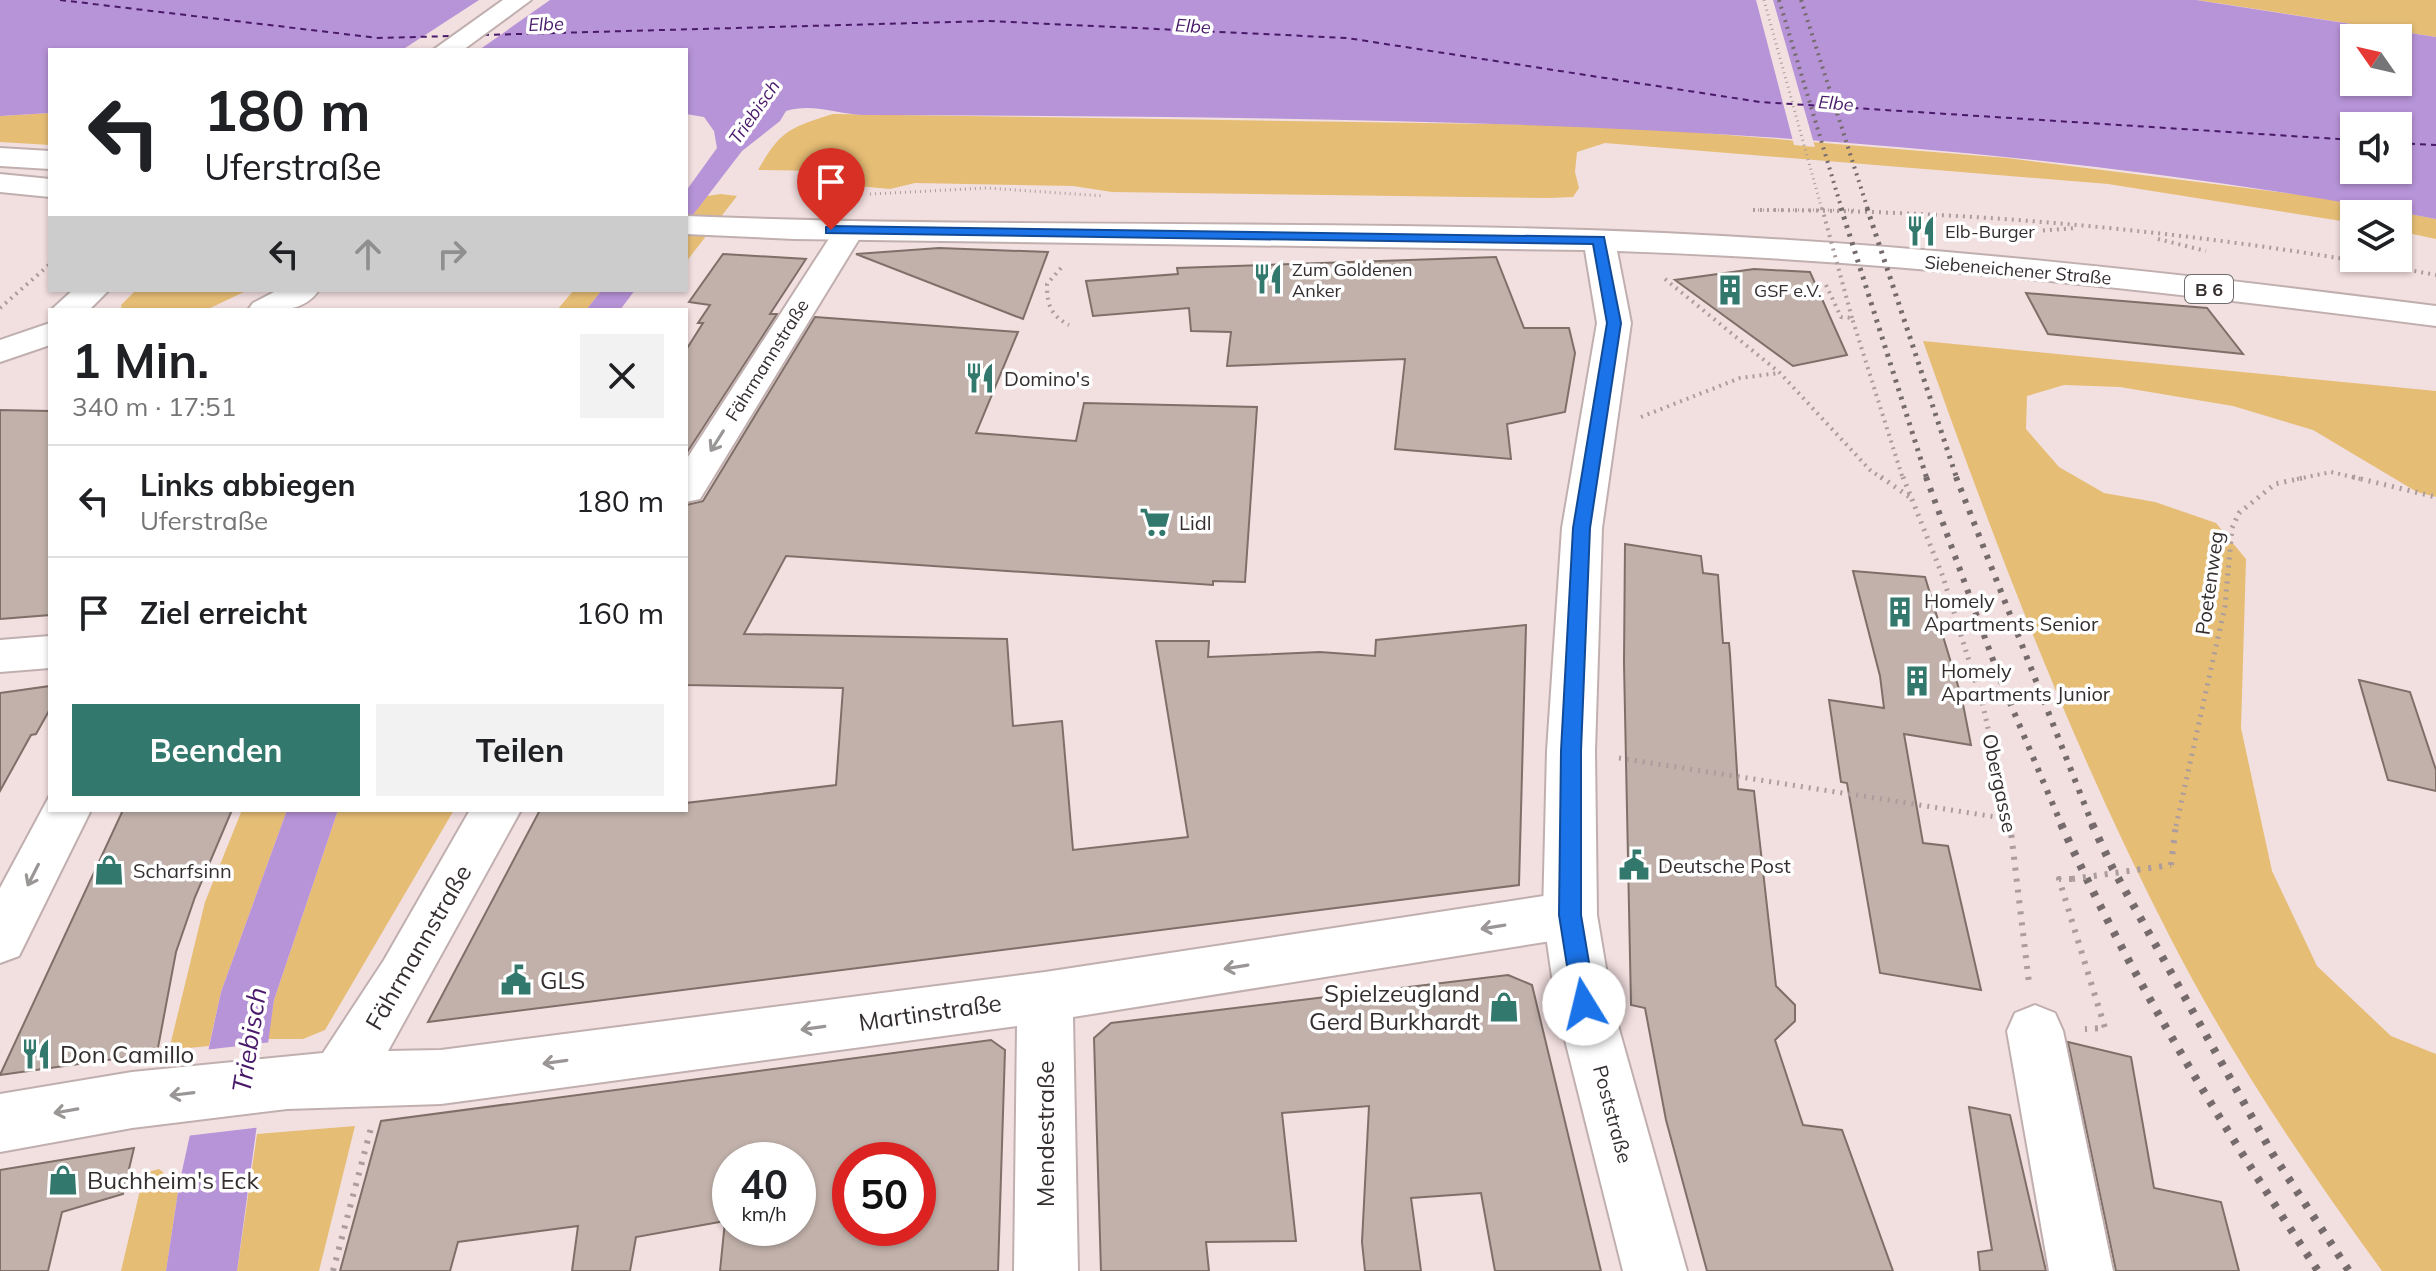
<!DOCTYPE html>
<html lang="de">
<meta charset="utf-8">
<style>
body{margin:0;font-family:Mulish,sans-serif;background:#f2f2f2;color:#202124;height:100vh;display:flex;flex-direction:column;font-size:30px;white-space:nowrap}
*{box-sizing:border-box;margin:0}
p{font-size:26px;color:#757577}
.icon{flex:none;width:44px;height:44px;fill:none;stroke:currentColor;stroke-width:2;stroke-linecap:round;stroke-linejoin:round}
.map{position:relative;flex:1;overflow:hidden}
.drawer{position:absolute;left:48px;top:308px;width:640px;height:504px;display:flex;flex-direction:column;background:#fff;border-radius:0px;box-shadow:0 2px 6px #0004}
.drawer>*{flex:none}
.banner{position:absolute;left:48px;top:48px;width:640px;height:244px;border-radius:0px;box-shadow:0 2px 6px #0004;background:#fff;color:#202124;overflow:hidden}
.needle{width:52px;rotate:304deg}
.fabs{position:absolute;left:2340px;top:24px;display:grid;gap:16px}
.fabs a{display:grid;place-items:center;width:72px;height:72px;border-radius:0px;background:#fff;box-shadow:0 2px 6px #0004;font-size:40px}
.speed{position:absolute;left:712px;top:1142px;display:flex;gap:16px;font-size:40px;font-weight:700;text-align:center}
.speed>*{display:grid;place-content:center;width:104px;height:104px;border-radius:50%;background:#fff;box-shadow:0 2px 6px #0004;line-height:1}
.speed small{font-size:20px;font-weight:400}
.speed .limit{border:12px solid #d22;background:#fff;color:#111}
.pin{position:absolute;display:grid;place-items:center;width:68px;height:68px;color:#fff;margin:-82px -34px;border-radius:50% 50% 50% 0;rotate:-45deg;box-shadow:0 0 8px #0007}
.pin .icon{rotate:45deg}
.me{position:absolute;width:88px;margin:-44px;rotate:351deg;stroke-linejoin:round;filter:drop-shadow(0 0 6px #0008)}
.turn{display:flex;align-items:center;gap:28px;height:168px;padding:0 24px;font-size:36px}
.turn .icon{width:104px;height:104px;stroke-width:2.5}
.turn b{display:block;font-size:56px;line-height:68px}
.lanes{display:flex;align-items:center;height:76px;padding:0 24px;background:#0003;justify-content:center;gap:40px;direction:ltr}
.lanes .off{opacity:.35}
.round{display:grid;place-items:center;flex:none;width:84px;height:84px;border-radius:0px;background:#f2f2f2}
.headline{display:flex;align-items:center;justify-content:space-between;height:136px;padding:0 24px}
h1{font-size:48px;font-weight:700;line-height:60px}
.cta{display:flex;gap:16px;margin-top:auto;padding:16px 24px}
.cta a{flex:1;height:92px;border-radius:0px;background:#33786c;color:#fff;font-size:32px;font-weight:700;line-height:92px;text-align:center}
.cta a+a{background:#f2f2f2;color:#202124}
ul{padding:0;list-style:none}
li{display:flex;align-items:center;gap:24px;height:112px;padding:0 24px;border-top:2px solid #e0e0e0}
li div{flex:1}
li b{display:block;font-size:30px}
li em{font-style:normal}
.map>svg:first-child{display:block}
.green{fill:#e6bd75}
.water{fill:#b793d7;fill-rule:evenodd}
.pier{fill:#f2dfe0}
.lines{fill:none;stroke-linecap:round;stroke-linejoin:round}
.ferry{stroke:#491a6a;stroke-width:2;stroke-dasharray:6 5;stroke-linecap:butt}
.building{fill:#c1b1aa;stroke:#7e6f68;stroke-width:2;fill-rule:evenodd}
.minor-casing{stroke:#c1afaf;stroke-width:4}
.major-casing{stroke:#c1afaf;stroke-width:4}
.path-far3{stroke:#ab9c9d;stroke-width:3;stroke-dasharray:1 4;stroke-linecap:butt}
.path-far2{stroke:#ab9c9d;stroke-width:4;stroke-dasharray:2 5;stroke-linecap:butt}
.path-far1{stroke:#ab9c9d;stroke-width:5;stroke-dasharray:2 6;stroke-linecap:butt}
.path{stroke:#ab9c9d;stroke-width:6;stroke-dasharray:3 8;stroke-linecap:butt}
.minor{fill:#fff;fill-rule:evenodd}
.major{fill:#fff;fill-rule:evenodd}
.rail-far3{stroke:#766b6c;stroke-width:4;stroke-dasharray:2 5;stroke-linecap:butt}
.rail-far2{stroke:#766b6c;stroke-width:5;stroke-dasharray:3 6;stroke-linecap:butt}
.rail-far1{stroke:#766b6c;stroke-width:6;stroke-dasharray:4 8;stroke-linecap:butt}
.rail{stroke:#766b6c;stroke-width:8;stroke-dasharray:5 10;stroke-linecap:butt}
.path-bridge-far2{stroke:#ab9c9d;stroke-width:3;stroke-dasharray:1 4;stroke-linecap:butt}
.path-bridge-far1{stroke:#ab9c9d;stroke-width:4;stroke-dasharray:2 5;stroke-linecap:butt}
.path-bridge{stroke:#ab9c9d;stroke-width:6;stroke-dasharray:3 8;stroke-linecap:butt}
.oneway{stroke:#9a9696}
.route{fill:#1a73e8;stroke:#114b97;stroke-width:2}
.labels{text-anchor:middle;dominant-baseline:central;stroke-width:7;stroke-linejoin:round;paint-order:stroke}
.far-water-label{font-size:18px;font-style:italic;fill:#491a6a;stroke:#fff}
.far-poi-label{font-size:18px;fill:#352e2e;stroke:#fff;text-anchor:start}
.far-street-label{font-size:18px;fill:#352e2e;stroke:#fff}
.shield{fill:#fff;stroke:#726d6d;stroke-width:2}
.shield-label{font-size:18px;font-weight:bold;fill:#352e2e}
.poi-label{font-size:20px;fill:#352e2e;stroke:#fff;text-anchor:start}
.street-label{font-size:20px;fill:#352e2e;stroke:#fff}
.near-street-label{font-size:24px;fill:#352e2e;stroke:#fff}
.near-poi-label{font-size:24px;fill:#352e2e;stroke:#fff;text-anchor:start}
.near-water-label{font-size:26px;font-style:italic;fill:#491a6a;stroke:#fff}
</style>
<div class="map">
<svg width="2436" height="1271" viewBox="0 0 2436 1271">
<rect width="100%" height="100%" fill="#f2dfe0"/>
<path class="green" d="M2196,0H2436V37L2224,4Z
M50,113V145L0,142V116Z
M833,114L1617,126L2007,158L2325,198L2436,219V239L2398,231V214H2354V223L2108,184L1605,143L1577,152L1575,172L1579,188L1573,197L1550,198L1112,192L1073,186L915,183L890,189L846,185L850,176L821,171L758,170C781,130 789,128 833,114Z
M721,194L737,196L686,262V224L707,196Z
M136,290H248L206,310H122L121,305Z
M574,290H602L586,310H557Z
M1923,341L2436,391V497L2417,492L2313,430L2233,406L2120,387L2064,385L2027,396L2026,429L2059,467L2104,493L2155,502L2216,523L2246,559L2241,728L2272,871L2317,966L2391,1036L2436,1054V1271H2382C2305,1165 2231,1056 2171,939C2072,747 1995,545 1923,341Z
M242,810H287L221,992L209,1046L169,1050L205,902Z
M338,810H454L325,1030L303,1039H268L274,1000Z
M355,1126L319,1271H237L257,1134Z
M159,1169L179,1185L166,1271H121L144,1173Z"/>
<path class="water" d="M0,0H2196L2436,37V219C1919,120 1388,117 863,115C836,114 813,103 786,111L780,121L742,151L686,224V191L717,148L714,131L704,117L686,114V50H50V113L0,116ZM2354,38H2398V82H2354ZM2354,126H2398V170H2354Z
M602,290H635L620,310H586Z
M287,810H338L274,1000L237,1271H166L179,1185L221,992Z"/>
<path class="pier" d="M479,0H550L479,50H402Z
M1756,0H1773L1815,147L1794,145Z
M272,1042L262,1127L186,1136L204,1050Z"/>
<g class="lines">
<path class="ferry" d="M60,0L378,38L453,36
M483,35L988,21L1347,38L1760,102L2354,140
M2398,143L2436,145"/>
</g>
<path class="building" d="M939,248L1048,252L1023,319L856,254Z
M723,254L806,259L770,314H777L686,454V350L703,323H698L710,305L689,302Z
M1496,257L1524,328H1569L1575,353L1565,412L1507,424L1511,459L1395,449L1405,359L1227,366L1231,332L1191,331L1189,308L1093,316L1086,281L1178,274L1177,268Z
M1754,269L1810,272L1847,355L1793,366L1675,280Z
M2026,293L2207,308L2243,354L2048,334Z
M815,317L1018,332L976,433L1076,441L1084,403L1257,407L1245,582L1213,581V585L786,556L744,634L1007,639L1013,726L1062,721L1073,850L1188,837L1156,641H1209L1208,657L1320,652L1375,656L1376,640L1526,625L1519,885L428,1022L540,810H686V803L836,785L843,688L686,685V505L703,501Z
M0,410L50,411V615L0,619Z
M1625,544L1701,556L1703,573L1718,575L1723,643H1729L1730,654L1738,789L1754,791L1776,986L1795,1005V1021L1775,1040L1803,1125L1842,1130L1893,1271H1707L1666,1120L1645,1008L1631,1005L1624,663Z
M1853,571L1925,577L1962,699L1971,745L1904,734L1923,843L1948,846L1981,990L1880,973L1847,783L1841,782L1829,700L1884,708L1880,676Z
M2359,680L2410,692L2436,770V791L2388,780Z
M50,686V709L36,734L31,735L0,791V693Z
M123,810H232L195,897L176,952L157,1053L0,1075Z
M1508,975L1532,985L1601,1271H1495L1481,1193L1411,1198L1421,1271H1365L1362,1242L1369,1106L1282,1113L1296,1241L1206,1242L1209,1271H1101L1094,1038L1111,1023Z
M991,1040L1005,1050L998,1271H720L725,1221L636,1237L630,1271H572L578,1226L458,1242L450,1271H340L381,1121ZM730,1160H798V1228H730ZM850,1160H918V1228H850Z
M2068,1042L2131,1057L2154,1188L2221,1202L2239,1271H2116Z
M1969,1107L2010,1115L2046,1271H1980L1978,1252L1992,1250Z
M134,1148L123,1194L62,1212L48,1271H0V1170Z"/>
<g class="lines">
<g class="minor-casing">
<path id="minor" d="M0,148L50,151V169L0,166Z
M849,222L860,224L864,231L700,499L686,502V460L834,231L838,224Z
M50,323V345L0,362V340Z
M50,636V668L0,672V640Z
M50,795V810H91L19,956L0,963V888Z
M470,810H521L388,1051L441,1050L1045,972L1570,892L1589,899L1597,915L1589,931L1570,938L1073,1017L1078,1271H1014L1017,1026L441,1104L287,1109L132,1128L0,1152V1094L132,1072L323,1053L384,960Z
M2035,1005L2055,1013L2063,1031L2113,1271H2049L2007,1031L2015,1013Z"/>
</g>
<g class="major-casing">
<path id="major" d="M503,0H531L463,50H433Z
M0,174L50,179V197L0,192Z
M686,216C1012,229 1339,219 1664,233C1922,245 2179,273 2436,306V326C2164,291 1891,260 1617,251L1631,323L1602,528L1595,751L1597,915L1612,1004L1687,1271H1623L1556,1004L1543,915L1547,751L1562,528L1597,323L1585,250L794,239L686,234Z
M73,290H109L89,310H51Z
M278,290H319C303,314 274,310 248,310L253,303Z"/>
</g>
<path class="path-far3" d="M870,194L987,188L1104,196
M1753,210H1858"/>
<path class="path-far2" d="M1753,210C1982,210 2211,233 2436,275
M2022,232L2076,228
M2158,239L2206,251
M1061,268L1047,284C1047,304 1050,315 1069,325
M1665,279L1780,373L1870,470L1883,479
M1826,285L1841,317L1852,318L1903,479
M0,308L50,264
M1641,417L1740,378L1779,373
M2297,479L2331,472L2361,479"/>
<path class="path-far1" d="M1881,477L1911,498
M1903,477L1943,577L1983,706L2010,826
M2353,477L2436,497
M1619,758L2009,819
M2176,826L2225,606L2232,528L2239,513L2275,484L2307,477"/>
<path class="path" d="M2010,824L2029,983
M2171,865L2176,824
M2072,879H2059L2105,1028L2085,1029
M333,1271L371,1128"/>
<use href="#minor" class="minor"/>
<use href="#major" class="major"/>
<path class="rail-far3" d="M1779,0L1842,210
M1801,0L1868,210"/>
<path class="rail-far2" d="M1841,208L1927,479
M1867,208L1957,479"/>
<path class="rail-far1" d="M1926,477L2000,679L2062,826
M1956,477L2093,826"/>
<path class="rail" d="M2061,824C2132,981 2223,1127 2318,1271
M2092,824L2113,869L2272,1153L2349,1271"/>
<path class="path-bridge-far2" d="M1764,0L1822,210"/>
<path class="path-bridge-far1" d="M1822,208L1852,318"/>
<path class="path-bridge" d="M2072,879L2171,865"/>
</g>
<defs><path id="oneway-shaft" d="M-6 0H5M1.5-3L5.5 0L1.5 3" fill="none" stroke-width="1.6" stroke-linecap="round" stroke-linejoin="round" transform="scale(2)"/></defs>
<g class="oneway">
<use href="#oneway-shaft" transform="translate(717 441) rotate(122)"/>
<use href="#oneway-shaft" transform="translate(33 875) rotate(117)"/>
<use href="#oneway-shaft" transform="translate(1493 927) rotate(171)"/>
<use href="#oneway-shaft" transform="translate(1236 967) rotate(171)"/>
<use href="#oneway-shaft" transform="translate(813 1028) rotate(172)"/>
<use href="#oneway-shaft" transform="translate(555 1062) rotate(172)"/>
<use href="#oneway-shaft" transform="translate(182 1094) rotate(173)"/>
<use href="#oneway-shaft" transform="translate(66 1111) rotate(170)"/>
</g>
<path class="route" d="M831,226L1604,237L1621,323L1590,528L1581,751V915L1596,1004L1592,1011L1584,1014L1576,1011L1573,1004L1559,915L1561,751L1573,528L1607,323L1593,244L826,233V227Z"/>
<defs>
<g id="restaurant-bare" transform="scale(2.4)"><path d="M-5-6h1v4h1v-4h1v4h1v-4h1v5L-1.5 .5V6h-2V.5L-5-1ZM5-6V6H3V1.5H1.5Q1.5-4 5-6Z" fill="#33786c" stroke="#fff" stroke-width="2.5" paint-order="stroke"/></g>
<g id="building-bare" transform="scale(2.4)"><path d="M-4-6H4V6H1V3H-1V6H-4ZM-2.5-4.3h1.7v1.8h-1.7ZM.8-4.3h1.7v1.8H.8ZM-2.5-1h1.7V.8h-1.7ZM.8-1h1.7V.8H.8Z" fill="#33786c" stroke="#fff" stroke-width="2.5" paint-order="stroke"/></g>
<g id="supermarket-bare" transform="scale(2.4)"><path d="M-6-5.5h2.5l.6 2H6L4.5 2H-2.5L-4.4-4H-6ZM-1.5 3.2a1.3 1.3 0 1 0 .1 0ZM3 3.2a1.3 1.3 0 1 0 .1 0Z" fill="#33786c" stroke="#fff" stroke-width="2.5" paint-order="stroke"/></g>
<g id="civic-bare" transform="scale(2.4)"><path d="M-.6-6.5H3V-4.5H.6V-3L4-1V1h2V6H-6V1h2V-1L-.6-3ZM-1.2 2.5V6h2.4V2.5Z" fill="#33786c" stroke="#fff" stroke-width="2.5" paint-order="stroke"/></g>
<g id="shop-bare" transform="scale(2.4)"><path d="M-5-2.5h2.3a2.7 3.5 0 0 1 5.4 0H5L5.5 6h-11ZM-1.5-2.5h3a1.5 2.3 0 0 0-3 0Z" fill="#33786c" stroke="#fff" stroke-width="2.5" paint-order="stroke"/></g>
</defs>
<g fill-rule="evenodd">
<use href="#restaurant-bare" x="1921" y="231"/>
<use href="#restaurant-bare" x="1268" y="279"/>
<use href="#building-bare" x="1730" y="290"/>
<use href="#restaurant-bare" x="980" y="378"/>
<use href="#supermarket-bare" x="1155" y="522"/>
<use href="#building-bare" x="1900" y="612"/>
<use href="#building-bare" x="1917" y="681"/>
<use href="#civic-bare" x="1634" y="865"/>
<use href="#shop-bare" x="109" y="870"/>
<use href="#civic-bare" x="516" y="980"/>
<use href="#shop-bare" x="1504" y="1007"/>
<use href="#restaurant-bare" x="36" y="1054"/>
<use href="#shop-bare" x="63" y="1180"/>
</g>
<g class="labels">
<g class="far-water-label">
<text transform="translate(546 24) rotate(-2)">Elbe</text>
<text transform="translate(1193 26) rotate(4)">Elbe</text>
<text transform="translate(1836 103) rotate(5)">Elbe</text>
<text transform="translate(754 112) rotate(-55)">Triebisch</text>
</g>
<g class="far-poi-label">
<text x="1945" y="231">Elb-Burger</text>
<text x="1292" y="269">Zum Goldenen<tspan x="1292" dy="21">Anker</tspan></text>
<text x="1754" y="290">GSF e.V.</text>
</g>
<g class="far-street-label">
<text transform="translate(2018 270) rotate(5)">Siebeneichener Straße</text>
<text transform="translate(767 360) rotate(-58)">Fährmannstraße</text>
</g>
<rect class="shield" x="2185" y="275" width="48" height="28" rx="6"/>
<g class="shield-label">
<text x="2209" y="289">B 6</text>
</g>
<g class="poi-label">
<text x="1004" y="378">Domino's</text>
<text x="1179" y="522">Lidl</text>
<text x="1924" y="600">Homely<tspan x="1924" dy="23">Apartments Senior</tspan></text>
<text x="1941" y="670">Homely<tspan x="1941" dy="23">Apartments Junior</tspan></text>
<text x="1658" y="865">Deutsche Post</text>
<text x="133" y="870">Scharfsinn</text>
</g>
<g class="street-label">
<text transform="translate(2209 583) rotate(-82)">Poetenweg</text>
<text transform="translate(2000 783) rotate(78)">Obergasse</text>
<text transform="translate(1613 1114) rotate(75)">Poststraße</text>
</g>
<g class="near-street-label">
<text transform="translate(418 947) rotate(-60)">Fährmannstraße</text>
<text transform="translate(930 1012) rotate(-8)">Martinstraße</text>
<text transform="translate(1045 1134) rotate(-90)">Mendestraße</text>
</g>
<g class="near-poi-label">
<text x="540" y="980">GLS</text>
<text x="1480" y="993" text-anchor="end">Spielzeugland<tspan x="1480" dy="28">Gerd Burkhardt</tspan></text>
<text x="60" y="1054">Don Camillo</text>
<text x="87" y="1180">Buchheim's Eck</text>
</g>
<g class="near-water-label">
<text transform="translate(249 1040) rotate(-81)">Triebisch</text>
</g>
</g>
</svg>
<div class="fabs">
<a><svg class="needle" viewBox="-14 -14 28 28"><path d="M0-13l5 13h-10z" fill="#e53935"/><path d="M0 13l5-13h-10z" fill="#757577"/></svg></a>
<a><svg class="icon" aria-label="sound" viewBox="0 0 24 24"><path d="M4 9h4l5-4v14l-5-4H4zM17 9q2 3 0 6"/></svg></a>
<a><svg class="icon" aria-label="layers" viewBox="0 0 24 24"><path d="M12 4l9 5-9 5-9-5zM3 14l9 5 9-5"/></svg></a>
</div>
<div class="speed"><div>40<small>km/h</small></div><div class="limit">50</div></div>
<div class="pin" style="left:831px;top:230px;background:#d93025"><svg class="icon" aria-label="arrive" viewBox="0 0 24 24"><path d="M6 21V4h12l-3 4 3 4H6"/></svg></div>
<svg class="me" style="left:1584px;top:1004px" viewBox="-20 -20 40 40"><circle r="19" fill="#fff"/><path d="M0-13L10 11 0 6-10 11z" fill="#1a73e8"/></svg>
<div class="banner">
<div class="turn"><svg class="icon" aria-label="left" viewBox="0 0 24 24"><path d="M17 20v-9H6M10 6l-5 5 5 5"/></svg><div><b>180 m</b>Uferstraße</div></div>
<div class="lanes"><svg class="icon" aria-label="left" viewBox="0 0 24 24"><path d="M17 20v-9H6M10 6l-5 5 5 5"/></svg><svg class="icon off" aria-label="ahead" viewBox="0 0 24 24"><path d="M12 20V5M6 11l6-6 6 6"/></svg><svg class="icon off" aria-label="right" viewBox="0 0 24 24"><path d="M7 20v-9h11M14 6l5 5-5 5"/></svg></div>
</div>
<section class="drawer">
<div class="headline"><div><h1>1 Min.</h1><p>340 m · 17:51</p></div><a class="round"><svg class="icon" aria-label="close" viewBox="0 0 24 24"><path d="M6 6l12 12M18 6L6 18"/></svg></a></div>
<ul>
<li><svg class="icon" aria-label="left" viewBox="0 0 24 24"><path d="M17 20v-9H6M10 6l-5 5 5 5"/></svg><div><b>Links abbiegen</b><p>Uferstraße</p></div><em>180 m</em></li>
<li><svg class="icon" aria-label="arrive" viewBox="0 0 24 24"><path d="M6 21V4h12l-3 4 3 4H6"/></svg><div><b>Ziel erreicht</b></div><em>160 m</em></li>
</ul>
<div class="cta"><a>Beenden</a><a>Teilen</a></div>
</section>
</div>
